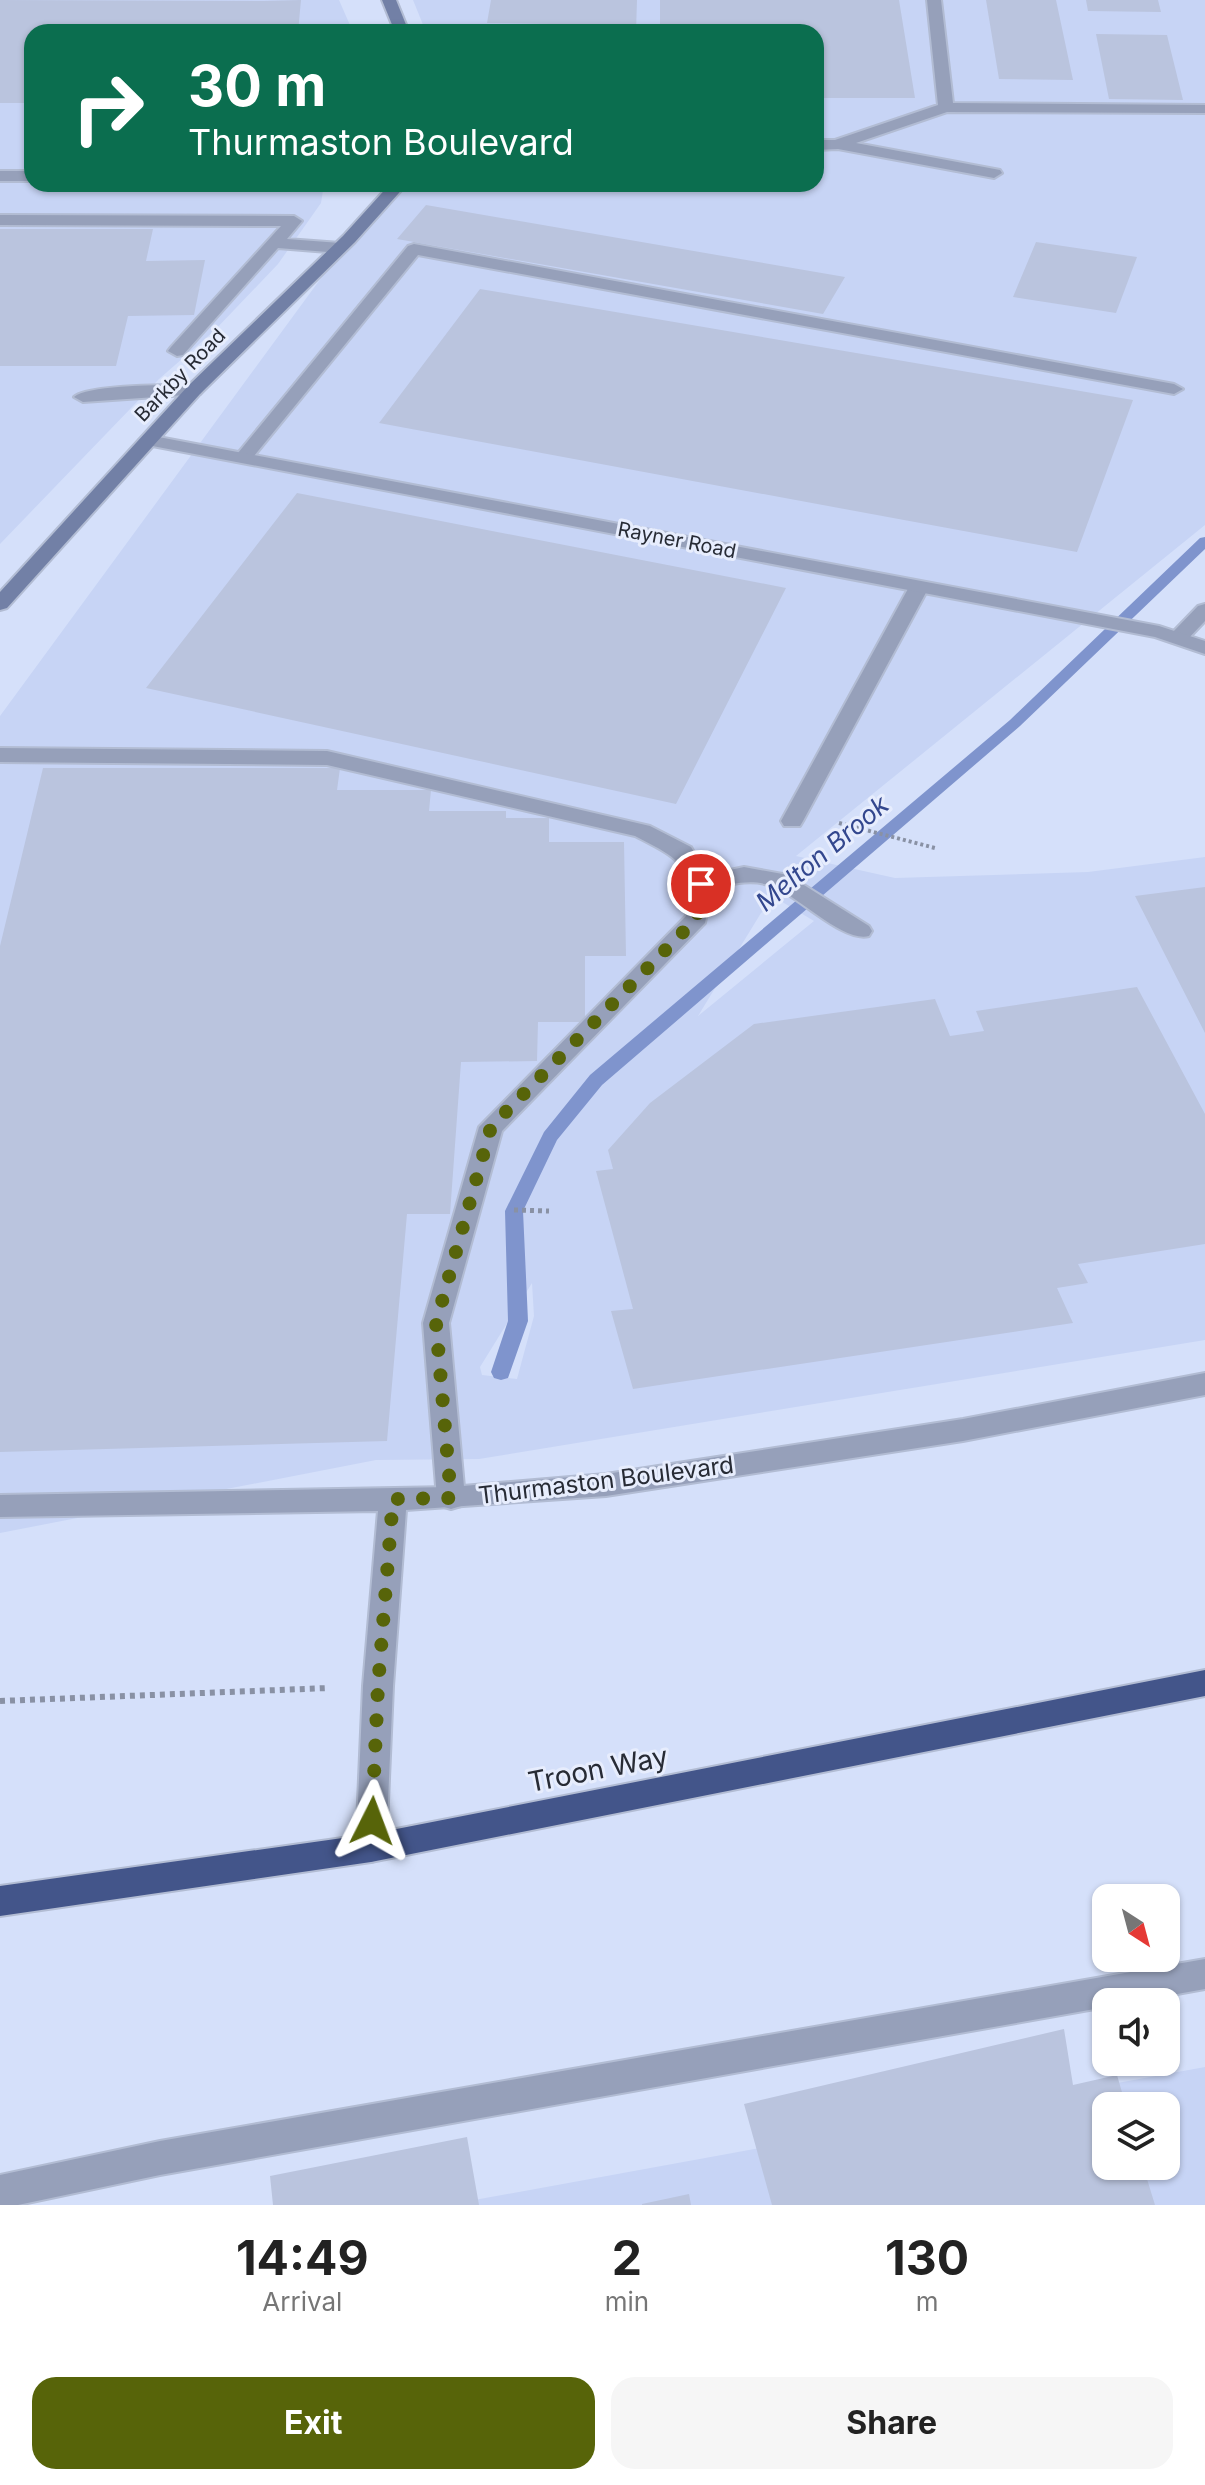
<!DOCTYPE html>
<style>
body{margin:0;font-family:Inter,sans-serif;background:#f6f6f6;color:#222;height:100vh;display:flex;flex-direction:column;font-size:30px;white-space:nowrap}
*{box-sizing:border-box;margin:0}
p{font-size:26px;color:#767676}
.icon{flex:none;width:44px;height:44px;fill:none;stroke:currentColor;stroke-width:2;stroke-linecap:round;stroke-linejoin:round}
.map{position:relative;height:2205px;overflow:hidden}
.side{display:flex;flex-direction:column;background:#fff;flex:1}
.side>*{flex:none}
.banner{position:absolute;left:24px;top:24px;width:800px;height:168px;border-radius:24px;box-shadow:0 2px 6px #0004;background:#0b6e4f;color:#fff;overflow:hidden}
.needle{width:52px;rotate:144deg}
.controls{position:absolute;left:1092px;top:1884px;display:grid;gap:16px}
.controls a{display:grid;place-items:center;width:88px;height:88px;border-radius:16px;background:#fff;box-shadow:0 2px 6px #0004;font-size:40px}
.pin{position:absolute;display:grid;place-items:center;width:68px;height:68px;color:#fff;margin:-34px;border:4px solid #fff;border-radius:50%;box-shadow:0 2px 8px #0007}
.me{position:absolute;width:88px;margin:-44px;rotate:3deg;stroke-linejoin:round;filter:drop-shadow(0 0 6px #0008)}
.turn{display:flex;align-items:center;gap:28px;height:168px;padding:0 32px;font-size:36px}
.turn .icon{width:104px;height:104px;stroke-width:2.5}
.turn b{display:block;font-size:56px;line-height:68px}
.eta{display:flex;justify-content:space-evenly;align-items:center;height:136px;text-align:center}
.eta b{font-size:48px;font-weight:700;line-height:56px}
.cta{display:flex;gap:16px;margin-top:auto;padding:16px 32px}
.cta a{flex:1;height:92px;border-radius:24px;background:#576409;color:#fff;font-size:32px;font-weight:700;line-height:92px;text-align:center}
.cta a+a{background:#f6f6f6;color:#222}
.map>svg:first-child{display:block}
.built{fill:#c7d4f5;fill-rule:evenodd}
.lines{fill:none;stroke-linecap:round;stroke-linejoin:round}
.stream{fill:#7f94cd;fill-rule:evenodd}
.building{fill:#bac4de}
.lane-casing{stroke:#b2bcd3;stroke-width:4}
.street-casing{stroke:#b2bcd3;stroke-width:4}
.secondary-casing{stroke:#b2bcd3;stroke-width:4}
.highway-casing{stroke:#b2bcd3;stroke-width:4}
.path-far2{stroke:#8991a4;stroke-width:4;stroke-dasharray:3 3;stroke-linecap:butt}
.path-far1{stroke:#8991a4;stroke-width:5;stroke-dasharray:4 4;stroke-linecap:butt}
.path{stroke:#8991a4;stroke-width:6;stroke-dasharray:5 5;stroke-linecap:butt}
.lane{fill:#96a0ba;fill-rule:evenodd}
.street{fill:#96a0ba;fill-rule:evenodd}
.secondary{fill:#7280a6;fill-rule:evenodd}
.highway{fill:#43558a;fill-rule:evenodd}
.route{stroke:#576409;stroke-width:14;stroke-dasharray:0 25.2}
.labels{text-anchor:middle;dominant-baseline:central;stroke-width:6;stroke-linejoin:round;paint-order:stroke}
.far-street-label{font-size:20px;fill:#272b35;stroke:#e7edfd}
.street-label{font-size:24px;fill:#272b35;stroke:#e7edfd}
.water-label{font-size:26px;font-style:italic;fill:#33478e;stroke:#e7edfd}
.near-street-label{font-size:28px;fill:#272b35;stroke:#e7edfd}
</style>
<div class="map">
<svg width="1205" height="2205" viewBox="0 0 1205 2205">
<rect width="100%" height="100%" fill="#d5e0fa"/>
<path class="built" d="M0,0H339L353,32H32V184H324L321,203L278,264L214,331L159,379L0,544Z
M413,0H1205V525L796,856L895,878L1088,872L1205,857V1340L479,1459L376,1460L0,1533V716L390,184H816V32H426ZM779,900L814,921L698,1016L761,913ZM532,1283L534,1316L517,1379L482,1375L480,1367Z
M1205,2067V2205H447ZM1106,2106H1166V2166H1106Z"/>
<g class="lines">
<path class="stream" d="M1205,537V549L1020,726L602,1085L557,1140L523,1211L528,1321L508,1378L501,1380L494,1378L491,1372L508,1321L505,1211L544,1132L590,1075L1010,720L1200,538Z"/>
</g>
<path class="building" d="M0,0L264,1L301,0L298,32H32V103H0Z
M491,0H637L636,32H551L552,24L487,23Z
M660,0H899L915,98H816V32H660Z
M986,0H1056L1073,80L999,79Z
M1086,0H1158L1161,12L1088,11Z
M1096,34L1167,35L1183,100L1109,99Z
M426,205L845,277L823,314L397,239Z
M0,229H153L146,261L205,260L194,315L128,316L116,366H0Z
M1036,242L1137,257L1116,313L1013,297Z
M480,289L1133,400L1077,552L379,423Z
M297,493L786,588L676,804L146,688Z
M43,768H340L337,790H431L429,811H506V818H549V842H624L626,956H585V1022H538L537,1061L461,1062L450,1214H407L387,1441L0,1452V946Z
M1205,887V1033L1135,896Z
M1137,987L1205,1114V1244L1078,1264L1088,1283L1057,1288L1073,1323L633,1389L611,1311L633,1309L596,1171L613,1169L608,1150L650,1103L754,1024L935,999L950,1036L984,1031L976,1011Z
M1064,2029L1073,2085L1117,2075L1126,2106H1106V2166H1143L1155,2205H772L744,2104Z
M467,2137L479,2205H273L270,2176Z
M689,2194L691,2205H642V2204Z"/>
<g class="lines">
<g class="lane-casing">
<path id="lane" d="M927,0H941L953,103L1205,105V113L947,112L856,143L1000,170L1002,173L994,178L838,149L816,150V140H835L938,105Z
M0,171H32V181H0Z
M0,215L294,216L302,221L287,239L340,243L348,248L340,253L278,248L183,355L177,356L168,351L171,347L281,226L0,225Z
M414,244L1174,384L1183,389L1174,394L418,255L250,461H238L235,457L238,453L408,246Z
M194,385L200,386L203,390L200,394L83,402L74,397C88,384 171,385 194,385Z
M919,581L929,587L803,821L800,826H784L781,821L909,587Z
M1205,604V621L1185,642H1171L1168,638L1171,634L1198,606Z
M0,748L327,751L650,826L691,847L707,875L744,867L788,875L869,926L872,931L869,936C844,943 799,897 774,887C753,878 732,884 711,889L705,923L502,1131L449,1323L465,1498L461,1506L451,1509L441,1506L437,1498L423,1323L479,1127L686,916C693,863 679,859 635,836L327,765L0,762Z
M1205,1959V1989L1133,2002H1106V2007L160,2175L18,2205H0V2175L160,2141Z"/>
</g>
<g class="street-casing">
<path id="street" d="M148,435L1159,626L1205,641V654L1155,637L142,444L139,440Z
M1205,1373V1395L963,1441L606,1496L406,1510L393,1686L386,1848L382,1858L371,1862L360,1858L356,1848L363,1686L378,1511L0,1517V1495L451,1487L606,1474L963,1419Z"/>
</g>
<g class="secondary-casing">
<path id="secondary" d="M382,0H396L409,32H395Z
M390,184H407L355,242L200,394L7,608L0,610V592L188,386L343,236Z"/>
</g>
<g class="highway-casing">
<path id="highway" d="M1205,1670V1696L371,1862L0,1916V1886L371,1834Z"/>
</g>
<path class="path-far2" d="M839,823L935,848"/>
<path class="path-far1" d="M514,1210L549,1211"/>
<path class="path" d="M0,1701L329,1688"/>
<use href="#lane" class="lane"/>
<use href="#street" class="street"/>
<use href="#secondary" class="secondary"/>
<use href="#highway" class="highway"/>
</g>
<g class="lines">
<path class="route" d="M372,1821L378,1686L393,1499L451,1498L436,1323L491,1127L697,918L701,884"/>
</g>
<g class="labels">
<g class="far-street-label">
<text transform="translate(180 375) rotate(-46)">Barkby Road</text>
<text transform="translate(677 540) rotate(11)">Rayner Road</text>
</g>
<g class="street-label">
<text transform="translate(606 1480) rotate(-7)">Thurmaston Boulevard</text>
</g>
<g class="water-label">
<text transform="translate(822 853) rotate(-40)">Melton Brook</text>
</g>
<g class="near-street-label">
<text transform="translate(598 1769) rotate(-11)">Troon Way</text>
</g>
</g>
</svg>
<div class="controls">
<a><svg class="needle" viewBox="-14 -14 28 28"><path d="M0-13l5 13h-10z" fill="#e53935"/><path d="M0 13l5-13h-10z" fill="#767676"/></svg></a>
<a><svg class="icon" aria-label="sound" viewBox="0 0 24 24"><path d="M4 9h4l5-4v14l-5-4H4zM17 9q2 3 0 6"/></svg></a>
<a><svg class="icon" aria-label="layers" viewBox="0 0 24 24"><path d="M12 4l9 5-9 5-9-5zM3 14l9 5 9-5"/></svg></a>
</div>
<div class="pin" style="left:701px;top:884px;background:#d93025"><svg class="icon" aria-label="arrive" viewBox="0 0 24 24"><path d="M6 21V4h12l-3 4 3 4H6"/></svg></div>
<svg class="me" style="left:372px;top:1821px" viewBox="-20 -20 40 40"><path d="M0-17L14 15 0 8-14 15z" fill="#576409" stroke="#fff" stroke-width="4"/></svg>
<div class="banner">
<div class="turn"><svg class="icon" aria-label="right" viewBox="0 0 24 24"><path d="M7 20v-9h11M14 6l5 5-5 5"/></svg><div><b>30 m</b>Thurmaston Boulevard</div></div>
</div>
</div>
<section class="side">
<div class="eta">
<div><b>14:49</b><p>Arrival</p></div>
<div><b>2</b><p>min</p></div>
<div><b>130</b><p>m</p></div>
</div>
<div class="cta"><a>Exit</a><a>Share</a></div>
</section>
